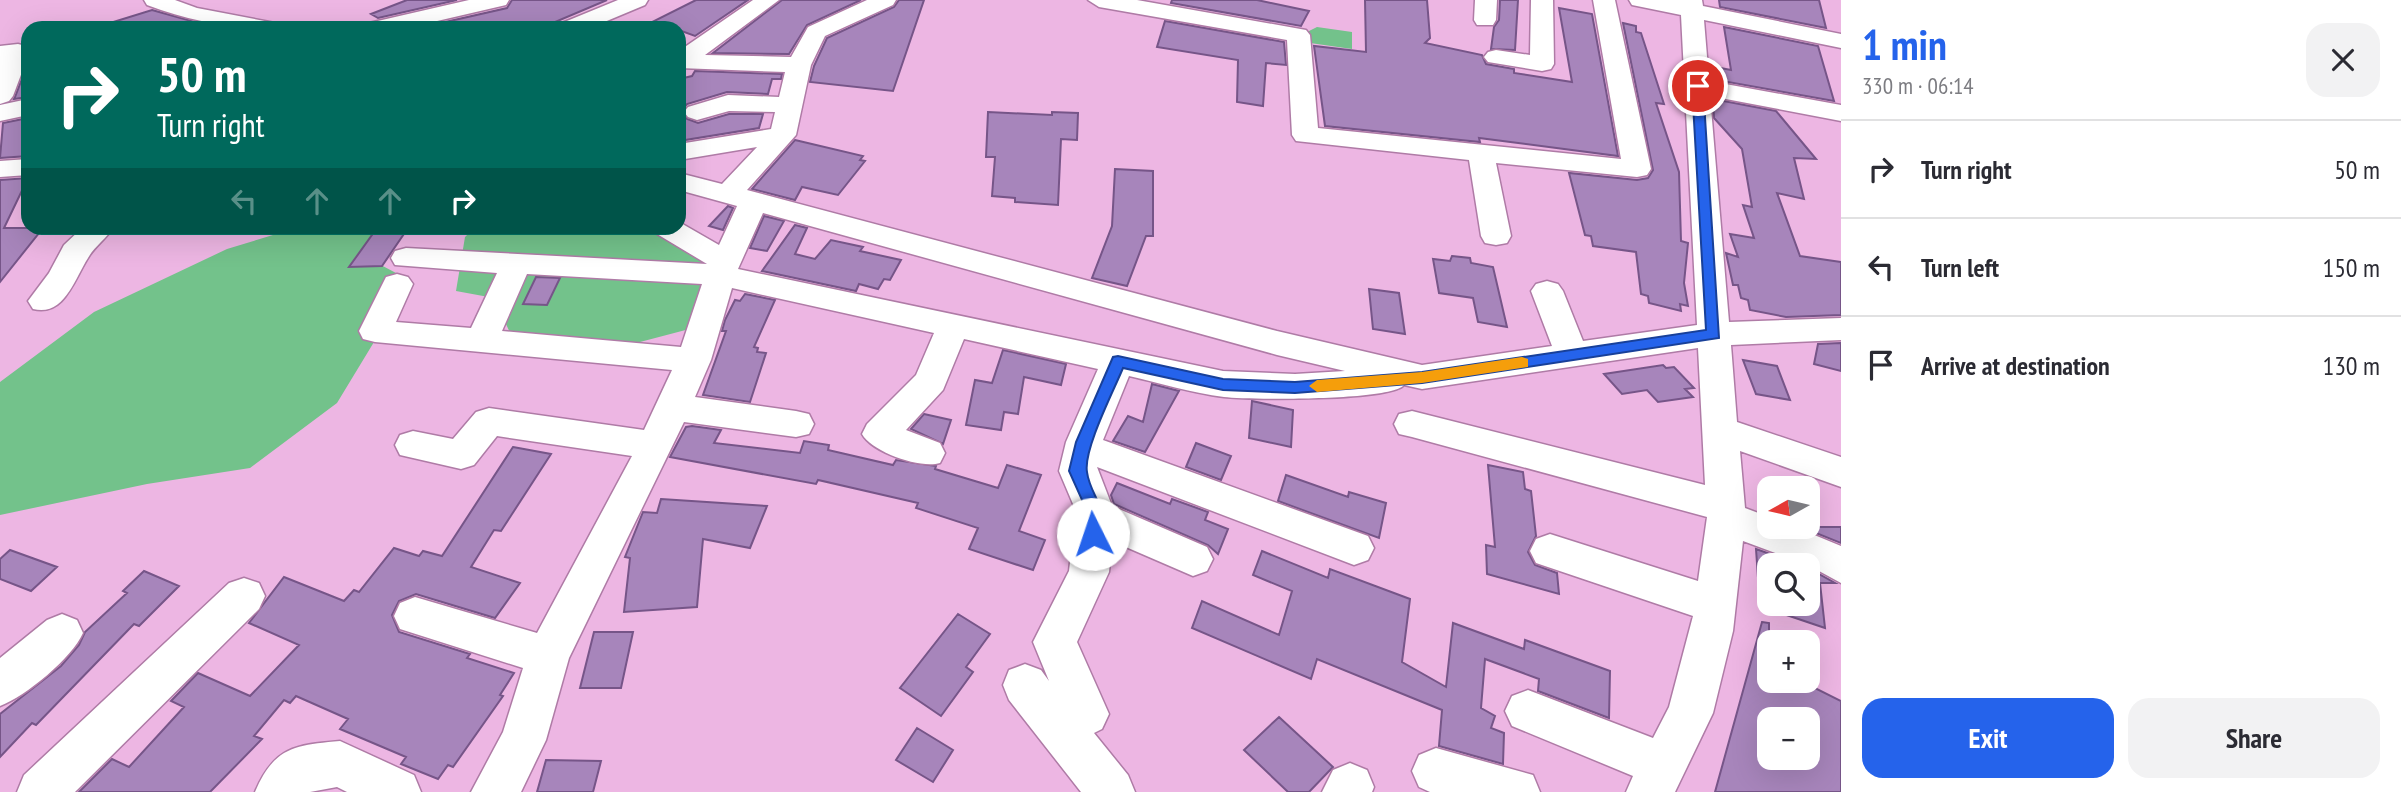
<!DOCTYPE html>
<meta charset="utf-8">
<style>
body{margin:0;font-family:"PT Sans Narrow",sans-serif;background:#f2f2f3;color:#2b2b33;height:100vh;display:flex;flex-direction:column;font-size:26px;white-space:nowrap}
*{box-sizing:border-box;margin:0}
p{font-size:23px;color:#7c7c81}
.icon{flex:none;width:38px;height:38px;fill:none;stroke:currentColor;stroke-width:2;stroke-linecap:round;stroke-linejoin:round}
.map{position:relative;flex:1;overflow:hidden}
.drawer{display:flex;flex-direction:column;background:#fff;width:560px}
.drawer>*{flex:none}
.guide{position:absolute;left:21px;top:21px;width:665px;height:214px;border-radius:21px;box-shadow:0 7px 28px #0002;background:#00695c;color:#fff;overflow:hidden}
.needle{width:46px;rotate:262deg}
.buttons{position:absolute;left:1757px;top:476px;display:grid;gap:14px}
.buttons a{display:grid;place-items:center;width:63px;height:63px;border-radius:14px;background:#fff;box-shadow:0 7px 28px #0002;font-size:35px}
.pin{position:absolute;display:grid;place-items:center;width:60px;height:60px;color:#fff;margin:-30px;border:4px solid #fff;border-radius:50%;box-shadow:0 2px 7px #0007}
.me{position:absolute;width:77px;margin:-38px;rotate:356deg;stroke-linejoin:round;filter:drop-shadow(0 0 5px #0008)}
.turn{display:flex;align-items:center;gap:24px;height:147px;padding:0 21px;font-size:32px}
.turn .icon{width:91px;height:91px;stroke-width:2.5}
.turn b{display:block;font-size:49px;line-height:60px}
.lanes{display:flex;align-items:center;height:66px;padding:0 21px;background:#0003;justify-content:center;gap:35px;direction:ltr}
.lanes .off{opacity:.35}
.round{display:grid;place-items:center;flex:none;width:74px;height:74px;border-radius:21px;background:#f2f2f3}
.headline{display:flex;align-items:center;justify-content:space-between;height:119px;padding:0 21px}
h1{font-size:42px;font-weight:700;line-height:52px;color:#2563eb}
.cta{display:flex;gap:14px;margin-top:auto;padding:14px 21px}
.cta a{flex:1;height:80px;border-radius:21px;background:#2563eb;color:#fff;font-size:28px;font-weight:700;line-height:80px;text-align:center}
.cta a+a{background:#f2f2f3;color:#2b2b33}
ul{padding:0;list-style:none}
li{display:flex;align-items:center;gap:21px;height:98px;padding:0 21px;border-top:2px solid #e1e1e2}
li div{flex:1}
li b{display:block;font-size:26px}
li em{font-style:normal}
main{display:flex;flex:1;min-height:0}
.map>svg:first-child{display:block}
.green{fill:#73c28b}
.building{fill:#a785bb;stroke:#765588;stroke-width:2;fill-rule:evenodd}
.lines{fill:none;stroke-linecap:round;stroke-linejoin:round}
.minor-casing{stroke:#af7ba6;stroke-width:3}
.minor{fill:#fff;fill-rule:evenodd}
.route{fill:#2563eb;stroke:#184099;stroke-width:2}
.slow{fill:#f59e0b}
</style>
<main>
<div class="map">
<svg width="1841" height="792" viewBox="0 0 1841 792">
<rect width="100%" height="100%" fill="#edb6e3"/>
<path class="green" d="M1317,27L1352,32V49L1303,42V34Z
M296,228H392L364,256L411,281L337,403L250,468L147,484L0,515V382L94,312L227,249Z
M474,228H677L723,258L697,327L621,347L512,337L494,298L456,291L465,237Z"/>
<path class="building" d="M407,0H457L378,18L371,14Z
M512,0H607L541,28H419L507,8Z
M696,0H748L695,36L654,21Z
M782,0H861L807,25L789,54L713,53Z
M899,0H924L893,91L810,82L814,66L827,38L894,7Z
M1172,0H1257L1309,11L1301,26L1171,3Z
M1365,0H1427L1430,38L1425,43L1482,55L1486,64L1514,69V73L1572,82L1559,8L1592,14L1618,156L1479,138L1480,142L1325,126L1314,46L1366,52Z
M1500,0H1518L1515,50L1491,49L1494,27L1499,20Z
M1719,0H1819L1826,28L1720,7Z
M152,10L195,22L199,28H110V23Z
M1165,21L1284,42L1286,65L1266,63L1263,106L1237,102L1238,60L1157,47Z
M1623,23L1636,26V32L1641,33L1664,104L1656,103L1679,172L1681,241L1688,243L1684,283L1688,306L1680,304L1681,311L1649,303L1648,296L1641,294L1636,252L1593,246L1591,236L1585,235L1569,173L1637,180L1648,178L1653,170Z
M1724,27L1818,46L1834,101L1711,79L1710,66L1731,70Z
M28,63V97L14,99L15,97Z
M695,71L782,74L781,79H772L768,94L727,92L687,104L681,112L687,119L698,123L729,114H763L759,128L679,141V79L692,76Z
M1713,99L1776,111L1816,159L1794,158L1804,199L1777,193L1800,256L1841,262V315L1786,317L1750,310L1748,300L1741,298L1738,285H1733L1726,253L1738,257L1730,234L1754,238L1743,205L1752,207L1742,149L1714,118Z
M988,112L1052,115V112L1078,113L1077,140L1061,139L1058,205L1015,202V198L992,196L995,157H986Z
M28,118V156L0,158L3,123Z
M795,140L863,156L860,160L865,161L838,195L802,187L795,200L752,189Z
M1115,169L1153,171V236H1146L1127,286L1092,278L1112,226Z
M28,178L4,228H43L0,282V180Z
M728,206L733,208L723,230L709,226Z
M764,216L784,221L767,251L750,248Z
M795,225L807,228L795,254L815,259L831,240L863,247L860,251L901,260L890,280L884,279L878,289L859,284L856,291L762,271Z
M377,228H408L382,266L349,267Z
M1452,256L1470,258L1471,263L1493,267L1507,327L1478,322L1473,298L1439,293L1433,259L1450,261Z
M536,277L560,278L547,305L523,304Z
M1369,289L1399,293L1405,334L1373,329Z
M745,294L775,300L754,347L758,348L757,352L766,353L750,402L703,395L726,331H722L725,320L735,300L740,301Z
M1841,343V371L1814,364L1818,344Z
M1003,350L1066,364L1061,385L1024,377L1018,414L1004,412L1001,430L966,425L975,380L992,383Z
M1743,360L1777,366L1790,400L1756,394Z
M1663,365L1666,368L1674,367L1694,388L1685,389L1693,397L1658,402L1647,390L1622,394L1604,374Z
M1152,384L1179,391L1145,452L1113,441L1128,416L1143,422Z
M1252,401L1293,410L1291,447L1249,438Z
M924,414L951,420L943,444L911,429Z
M692,426L721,430L714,443L800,453L804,441L829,445L828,450L893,465L896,460L936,466L935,469L998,488L1007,465L1041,475L1019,531L1045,540L1033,570L969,549L978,528L916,508L918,503L818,480L816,484L670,457L686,427Z
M1196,443L1231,456L1221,480L1186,467Z
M513,447L551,454L501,531L494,530L471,567L520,583L495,618L416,594L399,601L392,615L399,632L470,654L467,658L514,673L500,695L503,696L453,767L448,765L438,779L401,764L406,757L340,729L348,719L296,696L290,703L284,700L254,736L262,739L210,792H79L112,759L129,767L184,707L171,701L198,673L250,696L299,645L249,623L284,577L344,601L354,590L359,592L394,548L419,556L423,551L442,556Z
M1488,465L1523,472L1525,489L1531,491L1536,536L1528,552L1535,565L1557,573L1559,594L1487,574L1486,545L1495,547Z
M1286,475L1348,497L1349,492L1386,503L1379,538L1278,501Z
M1117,483L1170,504L1172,499L1208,512L1205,520L1228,529L1218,554L1208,545L1114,504L1111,495Z
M661,499L767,506L750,548L703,539L697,607L624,612L630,558L625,557L643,512L657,513Z
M1801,527H1841V543Z
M1756,549L1801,565H1769V604H1808V568L1835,583H1820L1825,628L1760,606Z
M10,550L57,567L31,591L0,579V559Z
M1262,551L1328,578L1330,569L1410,599L1402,662L1446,687L1453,623L1524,649L1525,640L1610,671L1609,718L1538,691L1539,679L1485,659L1481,708L1495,716L1491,728L1504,733L1503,764L1439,746L1442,710L1317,659L1311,679L1192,628L1202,601L1279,635L1292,591L1253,575Z
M144,571L179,586L139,626L134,624L36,725L32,723L0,757V714L61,666L79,645L85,632L127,593L123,591Z
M958,614L990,634L966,667L973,672L941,716L900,688Z
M1762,622L1769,623V681H1801L1841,701V792H1715ZM1769,719H1808V758H1769Z
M594,632H633L621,688H580Z
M1279,717L1333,767L1309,792H1288L1244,750Z
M917,728L953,750L933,782L896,760Z
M546,760L601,761L593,792H537Z"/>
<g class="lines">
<g class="minor-casing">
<path id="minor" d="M144,0H175L197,8L275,23L278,28C231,28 192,22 147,5Z
M469,0H509L506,5L407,28H366L369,23Z
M618,0H648L645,5L590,28H559L562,23Z
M753,0H779L705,55L791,57L808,27L867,0H896L893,5L825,36L811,65L796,135L747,190L1277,331L1422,365L1552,346L1531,291L1536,284L1547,281L1558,284L1563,291L1583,341L1697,325L1681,15L1632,5L1629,0H1702L1703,6L1841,34V48L1704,20L1709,81L1841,105V121L1710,96L1729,322L1841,318V340L1731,345L1737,422L1841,457V487L1740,451L1745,508L1769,517V527H1795L1841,546V583L1808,565L1743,541L1733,631L1713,713L1675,792H1626L1633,776L1512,726L1505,711L1512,696L1528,690L1653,738L1669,707L1693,616L1536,563L1530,551L1536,539L1550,534L1698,581L1707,517L1412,437L1399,434L1394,424L1399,414L1412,411L1705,485L1698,348L1422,389L1404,385C1391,401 1250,400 1224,397C1192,393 1160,383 1129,376L1103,440L1368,536L1374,548L1368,560L1354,565L1097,467L1112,506L1207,547L1213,559L1207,571L1193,576L1112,541L1109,572L1077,642L1109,714L1102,729L1094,733L1128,775L1135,792H1081L1009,700L1003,685L1009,670L1025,664L1041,670L1049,681L1033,642L1069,571L1076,511L1059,471L1066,442L1098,369L964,339L943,390L906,430L940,443L945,453L940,463C920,469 872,452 862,434L867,424L916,375L934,333L732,288L711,360L695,397L796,411L809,414L814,424L809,434L796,437L684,422L569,658L546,740L521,792H471L503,732L523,668L400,629L394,616L400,603L415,597L537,633L632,456L497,436L474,465L461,469L400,455L395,445L400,435L413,431L453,439L476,412L489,408L644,430L672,370L375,342L363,339L359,331L386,277L397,274L408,277L413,284L396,322L471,328L497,273L395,265L391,258L395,251L406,248L707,264L657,234L652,228H679V222L719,245L737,206L679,190V173L722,184L757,147L679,160V144L771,129L775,112L729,111L697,120L688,117L684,112L688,107L728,95L779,97L785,72L679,68V51ZM763,213L1277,355L1345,371L1295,374L1223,371L738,269ZM527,274L702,284L681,347L502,331Z
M1088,0H1137L1306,30L1310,35L1318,128L1621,159L1593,0H1615L1651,169L1647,175L1637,177L1496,163L1511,236L1507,243L1496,245L1485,243L1481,236L1469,160L1296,141L1292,135L1287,40L1099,7Z
M1475,0H1497L1496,20L1493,25H1477L1474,20Z
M1531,0H1553L1554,64L1551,69L1542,71L1488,62L1484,57L1488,52L1496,50L1530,55Z
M18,44L26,46L28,56L13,96L9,101L0,104V46Z
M28,99V115L0,121V105Z
M28,159V175L0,177V161Z
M82,228H113C106,239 94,247 88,258C74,280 64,317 33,309L28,301L49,273L64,245Z
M244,578L259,583L265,596L259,609L75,792H17L24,775L229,583Z
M62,614L77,620L83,633C72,658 26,696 0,706V658L47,620Z
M340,741L414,775L421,792H347L337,787L310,792H255C274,747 295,745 340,741Z
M1436,748L1533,775L1540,792H1430L1419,787L1412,771L1419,755Z
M1350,763L1367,770L1374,787L1372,792H1322L1333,770Z"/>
</g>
<use href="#minor" class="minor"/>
</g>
<path class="route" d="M1698,82L1703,86L1719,338L1422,383L1295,393L1223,390L1123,368C1114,390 1083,450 1087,472C1090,497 1113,512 1099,540H1087L1084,534L1087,511L1069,471L1076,442L1113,357L1118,356L1223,379L1295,382L1422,372L1706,330L1692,86Z"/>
<path class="slow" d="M1522,357L1528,359V367L1422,383L1317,392L1309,386L1317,380L1422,372Z"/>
</svg>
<div class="buttons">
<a><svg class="needle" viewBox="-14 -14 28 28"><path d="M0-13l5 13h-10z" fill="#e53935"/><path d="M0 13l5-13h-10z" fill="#7c7c81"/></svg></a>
<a><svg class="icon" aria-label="search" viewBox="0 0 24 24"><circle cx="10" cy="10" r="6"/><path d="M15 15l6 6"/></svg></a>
<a>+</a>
<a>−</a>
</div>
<div class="pin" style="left:1698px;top:86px;background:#d93025"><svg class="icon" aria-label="arrive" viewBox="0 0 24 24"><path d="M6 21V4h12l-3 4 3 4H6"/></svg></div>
<svg class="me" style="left:1093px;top:534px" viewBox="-20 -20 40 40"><circle r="19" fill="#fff"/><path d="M0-13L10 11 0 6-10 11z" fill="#2563eb"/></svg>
<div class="guide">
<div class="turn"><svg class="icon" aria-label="right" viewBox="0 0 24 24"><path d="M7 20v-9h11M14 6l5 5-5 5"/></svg><div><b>50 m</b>Turn right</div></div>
<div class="lanes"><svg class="icon off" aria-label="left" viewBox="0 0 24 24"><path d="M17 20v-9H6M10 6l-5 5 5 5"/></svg><svg class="icon off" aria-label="ahead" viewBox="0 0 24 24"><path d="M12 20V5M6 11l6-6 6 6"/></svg><svg class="icon off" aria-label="ahead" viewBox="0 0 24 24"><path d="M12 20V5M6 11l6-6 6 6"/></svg><svg class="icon" aria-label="right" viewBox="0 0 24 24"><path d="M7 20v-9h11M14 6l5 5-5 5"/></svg></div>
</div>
</div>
<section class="drawer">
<div class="headline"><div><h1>1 min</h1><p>330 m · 06:14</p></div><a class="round"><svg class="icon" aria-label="close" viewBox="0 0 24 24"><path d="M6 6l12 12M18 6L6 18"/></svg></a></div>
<ul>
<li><svg class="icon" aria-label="right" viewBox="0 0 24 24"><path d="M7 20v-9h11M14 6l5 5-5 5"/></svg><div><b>Turn right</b></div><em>50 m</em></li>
<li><svg class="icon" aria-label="left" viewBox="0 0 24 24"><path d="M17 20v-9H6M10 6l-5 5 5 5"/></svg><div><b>Turn left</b></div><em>150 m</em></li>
<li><svg class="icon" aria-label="arrive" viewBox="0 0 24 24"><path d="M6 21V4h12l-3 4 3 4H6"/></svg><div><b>Arrive at destination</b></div><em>130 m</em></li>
</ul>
<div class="cta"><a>Exit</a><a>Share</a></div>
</section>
</main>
